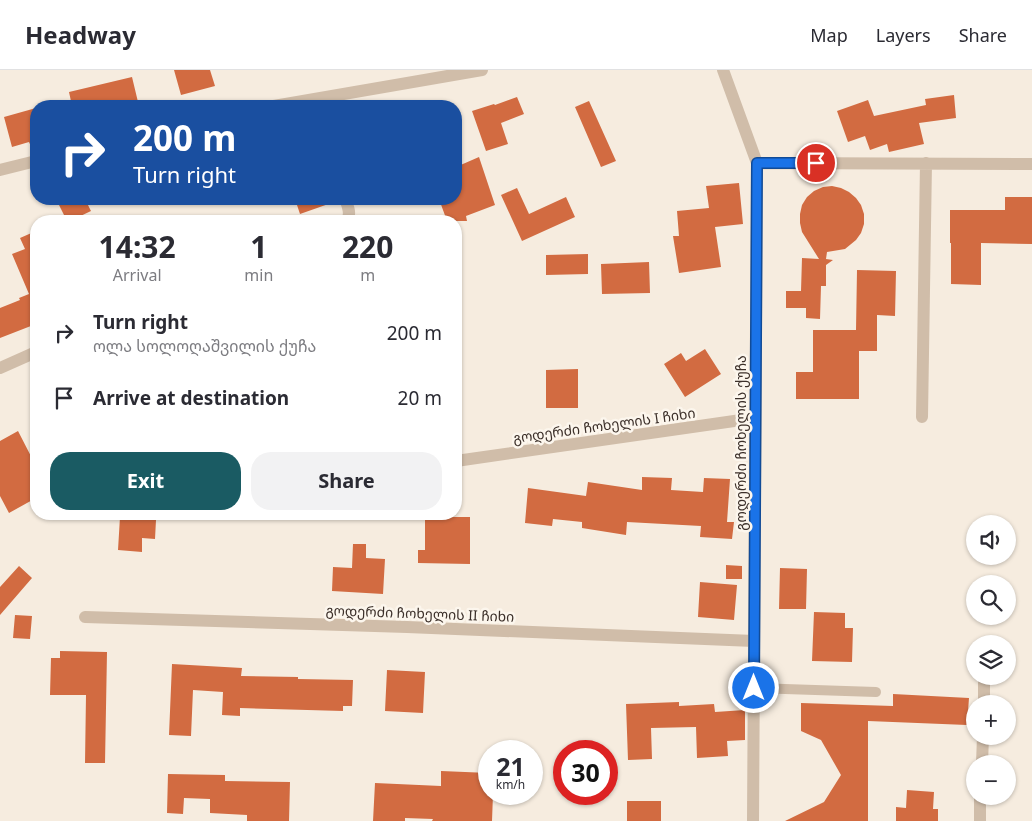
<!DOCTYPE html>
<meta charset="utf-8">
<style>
body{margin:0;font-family:"Noto Sans","Noto Sans Georgian",sans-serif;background:#f2f2f3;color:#2b2b33;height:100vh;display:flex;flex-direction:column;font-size:19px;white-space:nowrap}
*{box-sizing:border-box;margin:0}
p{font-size:16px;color:#7c7c81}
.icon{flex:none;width:28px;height:28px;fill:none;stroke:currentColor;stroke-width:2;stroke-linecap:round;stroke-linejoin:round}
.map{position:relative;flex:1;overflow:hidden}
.panel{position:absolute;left:30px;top:145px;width:432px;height:305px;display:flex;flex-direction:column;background:#fff;border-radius:20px;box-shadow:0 1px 4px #0004}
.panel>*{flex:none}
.banner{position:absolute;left:30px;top:30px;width:432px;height:105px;border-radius:20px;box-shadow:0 1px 4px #0004;background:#1a4fa0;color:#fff;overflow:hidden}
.tools{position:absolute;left:966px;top:445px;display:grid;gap:10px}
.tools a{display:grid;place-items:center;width:50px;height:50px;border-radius:50%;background:#fff;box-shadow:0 1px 4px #0004;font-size:25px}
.speed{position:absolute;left:478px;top:670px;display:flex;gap:10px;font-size:25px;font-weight:700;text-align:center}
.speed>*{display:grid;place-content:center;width:65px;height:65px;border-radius:50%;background:#fff;box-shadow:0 1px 4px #0004;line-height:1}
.speed small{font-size:12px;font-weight:400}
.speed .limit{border:8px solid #d22;background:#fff;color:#111}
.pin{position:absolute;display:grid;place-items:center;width:42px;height:42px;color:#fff;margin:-21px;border:2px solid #fff;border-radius:50%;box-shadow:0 1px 5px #0007}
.me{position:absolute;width:55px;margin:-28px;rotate:0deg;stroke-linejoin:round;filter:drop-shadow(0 0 4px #0008)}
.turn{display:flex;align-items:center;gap:18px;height:105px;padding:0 20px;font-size:22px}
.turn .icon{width:65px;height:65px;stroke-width:2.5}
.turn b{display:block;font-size:35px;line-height:42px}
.eta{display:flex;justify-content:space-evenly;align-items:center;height:85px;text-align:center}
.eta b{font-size:30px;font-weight:700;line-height:35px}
.primary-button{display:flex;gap:10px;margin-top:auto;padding:10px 20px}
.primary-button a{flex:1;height:58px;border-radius:20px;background:#1a5b63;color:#fff;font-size:20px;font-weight:700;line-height:58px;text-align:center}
.primary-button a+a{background:#f2f2f3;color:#2b2b33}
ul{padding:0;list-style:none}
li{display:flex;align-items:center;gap:15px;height:65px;padding:0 20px}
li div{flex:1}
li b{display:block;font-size:19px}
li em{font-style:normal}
header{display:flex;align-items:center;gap:30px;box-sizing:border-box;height:70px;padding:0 25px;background:#fff;border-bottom:1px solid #e1e1e2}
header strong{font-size:24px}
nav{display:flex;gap:28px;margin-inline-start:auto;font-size:18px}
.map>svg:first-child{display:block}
.building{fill:#d26b41}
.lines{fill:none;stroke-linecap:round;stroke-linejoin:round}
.service{stroke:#d0bda9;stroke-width:10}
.minor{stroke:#d0bda9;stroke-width:12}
.tertiary{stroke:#d0bda9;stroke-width:12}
.route-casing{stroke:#114b97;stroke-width:12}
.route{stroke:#1a73e8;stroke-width:9}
.labels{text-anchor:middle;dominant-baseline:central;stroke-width:5;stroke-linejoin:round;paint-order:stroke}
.street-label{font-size:14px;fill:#3c302a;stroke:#fcf6ed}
</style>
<header>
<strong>Headway</strong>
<nav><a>Map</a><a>Layers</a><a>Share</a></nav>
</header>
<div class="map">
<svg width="1032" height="751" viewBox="0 0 1032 751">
<rect width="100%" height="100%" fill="#f6ecdf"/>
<path class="building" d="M174,0H210L215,16L181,25Z
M132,7L138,32L121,36H72L69,22Z
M954,25L956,48L919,53L924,74L889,82L887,74L870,80L865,66L848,72L837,41L868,30L874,46L926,35L925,29Z
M517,27L524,44L501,53L508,74L486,81L472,41L494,34L495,35Z
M589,31L616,91L601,97L575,37Z
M36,38V83H34L29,72L12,77L4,47Z
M479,87L495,135L466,146L467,151H447L439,129H456V97Z
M739,113L743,154L715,157L721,197L679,203L673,166H679L677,141L709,138L706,116Z
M832,116L841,118L849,122L856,128L861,135L864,144V154L861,163L856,170L845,179L827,182L826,189L833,190L826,195V216H821L820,249L806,248V238H786V221H801L802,188L819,189L802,162L800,153V144L802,135L807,127L814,121L823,117Z
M517,118L529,144L566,127L575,147L522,171L501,125Z
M1005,127H1032V174L981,173V215L951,214V173H950V140H1005Z
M68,129H85L91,141L70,151H67L58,133Z
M295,129H337V131L300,144Z
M36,161V254L0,268V238L20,230L19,228L29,224L12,184L25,179L20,168Z
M588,184V204L546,205V185Z
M649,192L650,223L602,224L601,194Z
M857,200L896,201L895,246L877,245V281H859V329H796V302H813V260H856Z
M705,279L721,304L685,327L664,294L681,283L686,291Z
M578,299V338H546V300Z
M18,361L36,396V428L9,443L0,426V371Z
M642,407L672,408L671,420L703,422L704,408L730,409L727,452H734L732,469L700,467L701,456L627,452L626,465L582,458V452L553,449L552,456L525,453L528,418L586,426L588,412L642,420Z
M120,447L156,450L155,469L142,468V482L118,480Z
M425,447H470V494L418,493V480H425Z
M353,474H366V488L385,489L383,524L332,521L333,497L352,498Z
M726,495L742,496V509H726Z
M19,496L32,508L0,545V517Z
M780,498L807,499L806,539H779Z
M700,512L737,515L734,550L698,547Z
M814,542L845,543V558H853L852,592L812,591Z
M15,545L32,546L30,569L13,568Z
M60,581L107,582L105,693H85L86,625H50L51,588H60Z
M172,594L242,598L241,606L298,607V609L353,610L352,636H343V641L240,638V646L222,645L223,622L193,620L191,666L169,665Z
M387,600L425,602L423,643L385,641Z
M893,624L969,628L967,655L868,651V751H785L824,732L841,705L821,670L801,661V633L893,636Z
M679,632V636L714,634L715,642L745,640V670L727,671L728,686L697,688L696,657L651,658L652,689L628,690L626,634Z
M441,701L489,703V724H493L492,751H432L433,749L405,748V751H373L375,713L441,716Z
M168,704L225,705V711L290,712L289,751H247V745L210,743V729L184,728L183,744L167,743Z
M907,720L934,722L933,739H938V751H896V737L906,738Z
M627,731H661V751H627Z"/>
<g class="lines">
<path class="service" d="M754,618L876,622"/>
<path class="minor" d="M723,0L757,93L753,751
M757,93L1032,94
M345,129C348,136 352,145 346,151
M0,298L36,282
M922,347L926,93
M456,391L755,348
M85,547L407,557L754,571
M984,634V613
M982,694L983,666
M980,751V726"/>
<path class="tertiary" d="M274,36L482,0
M0,100L36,91"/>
</g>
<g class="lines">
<g class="route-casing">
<path id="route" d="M754,618L757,93H816"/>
</g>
<use href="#route" class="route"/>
</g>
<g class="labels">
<g class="street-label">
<text transform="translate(604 355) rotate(-8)">გოდერძი ჩოხელის I ჩიხი</text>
<text transform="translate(740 373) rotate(-90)">გოდერძი ჩოხელის ქუჩა</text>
<text transform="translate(420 543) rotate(2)">გოდერძი ჩოხელის II ჩიხი</text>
</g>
</g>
</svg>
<div class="tools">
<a><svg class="icon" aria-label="sound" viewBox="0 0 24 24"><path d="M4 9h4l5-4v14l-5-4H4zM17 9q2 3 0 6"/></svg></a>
<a><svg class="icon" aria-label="search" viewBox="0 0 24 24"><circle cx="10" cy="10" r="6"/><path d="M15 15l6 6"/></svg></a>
<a><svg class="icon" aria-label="layers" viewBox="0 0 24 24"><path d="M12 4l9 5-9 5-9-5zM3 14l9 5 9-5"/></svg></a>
<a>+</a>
<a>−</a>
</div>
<div class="speed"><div>21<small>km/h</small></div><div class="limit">30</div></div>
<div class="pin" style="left:816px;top:93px;background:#d93025"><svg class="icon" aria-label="arrive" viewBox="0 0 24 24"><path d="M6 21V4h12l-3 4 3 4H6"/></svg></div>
<svg class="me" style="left:754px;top:618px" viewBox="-20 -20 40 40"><circle r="17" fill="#1a73e8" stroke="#fff" stroke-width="3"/><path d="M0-11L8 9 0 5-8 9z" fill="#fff"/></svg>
<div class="banner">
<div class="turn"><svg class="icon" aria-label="right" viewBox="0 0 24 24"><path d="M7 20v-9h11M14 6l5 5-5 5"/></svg><div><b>200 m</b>Turn right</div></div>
</div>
<section class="panel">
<div class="eta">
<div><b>14:32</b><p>Arrival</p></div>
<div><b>1</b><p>min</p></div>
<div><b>220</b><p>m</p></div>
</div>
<ul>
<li><svg class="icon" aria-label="right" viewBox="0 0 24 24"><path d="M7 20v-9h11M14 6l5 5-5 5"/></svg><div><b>Turn right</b><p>ოლა სოლოღაშვილის ქუჩა</p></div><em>200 m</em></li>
<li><svg class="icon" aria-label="arrive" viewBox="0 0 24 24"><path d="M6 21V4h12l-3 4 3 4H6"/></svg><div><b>Arrive at destination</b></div><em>20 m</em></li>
</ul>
<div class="primary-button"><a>Exit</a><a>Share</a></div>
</section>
</div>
